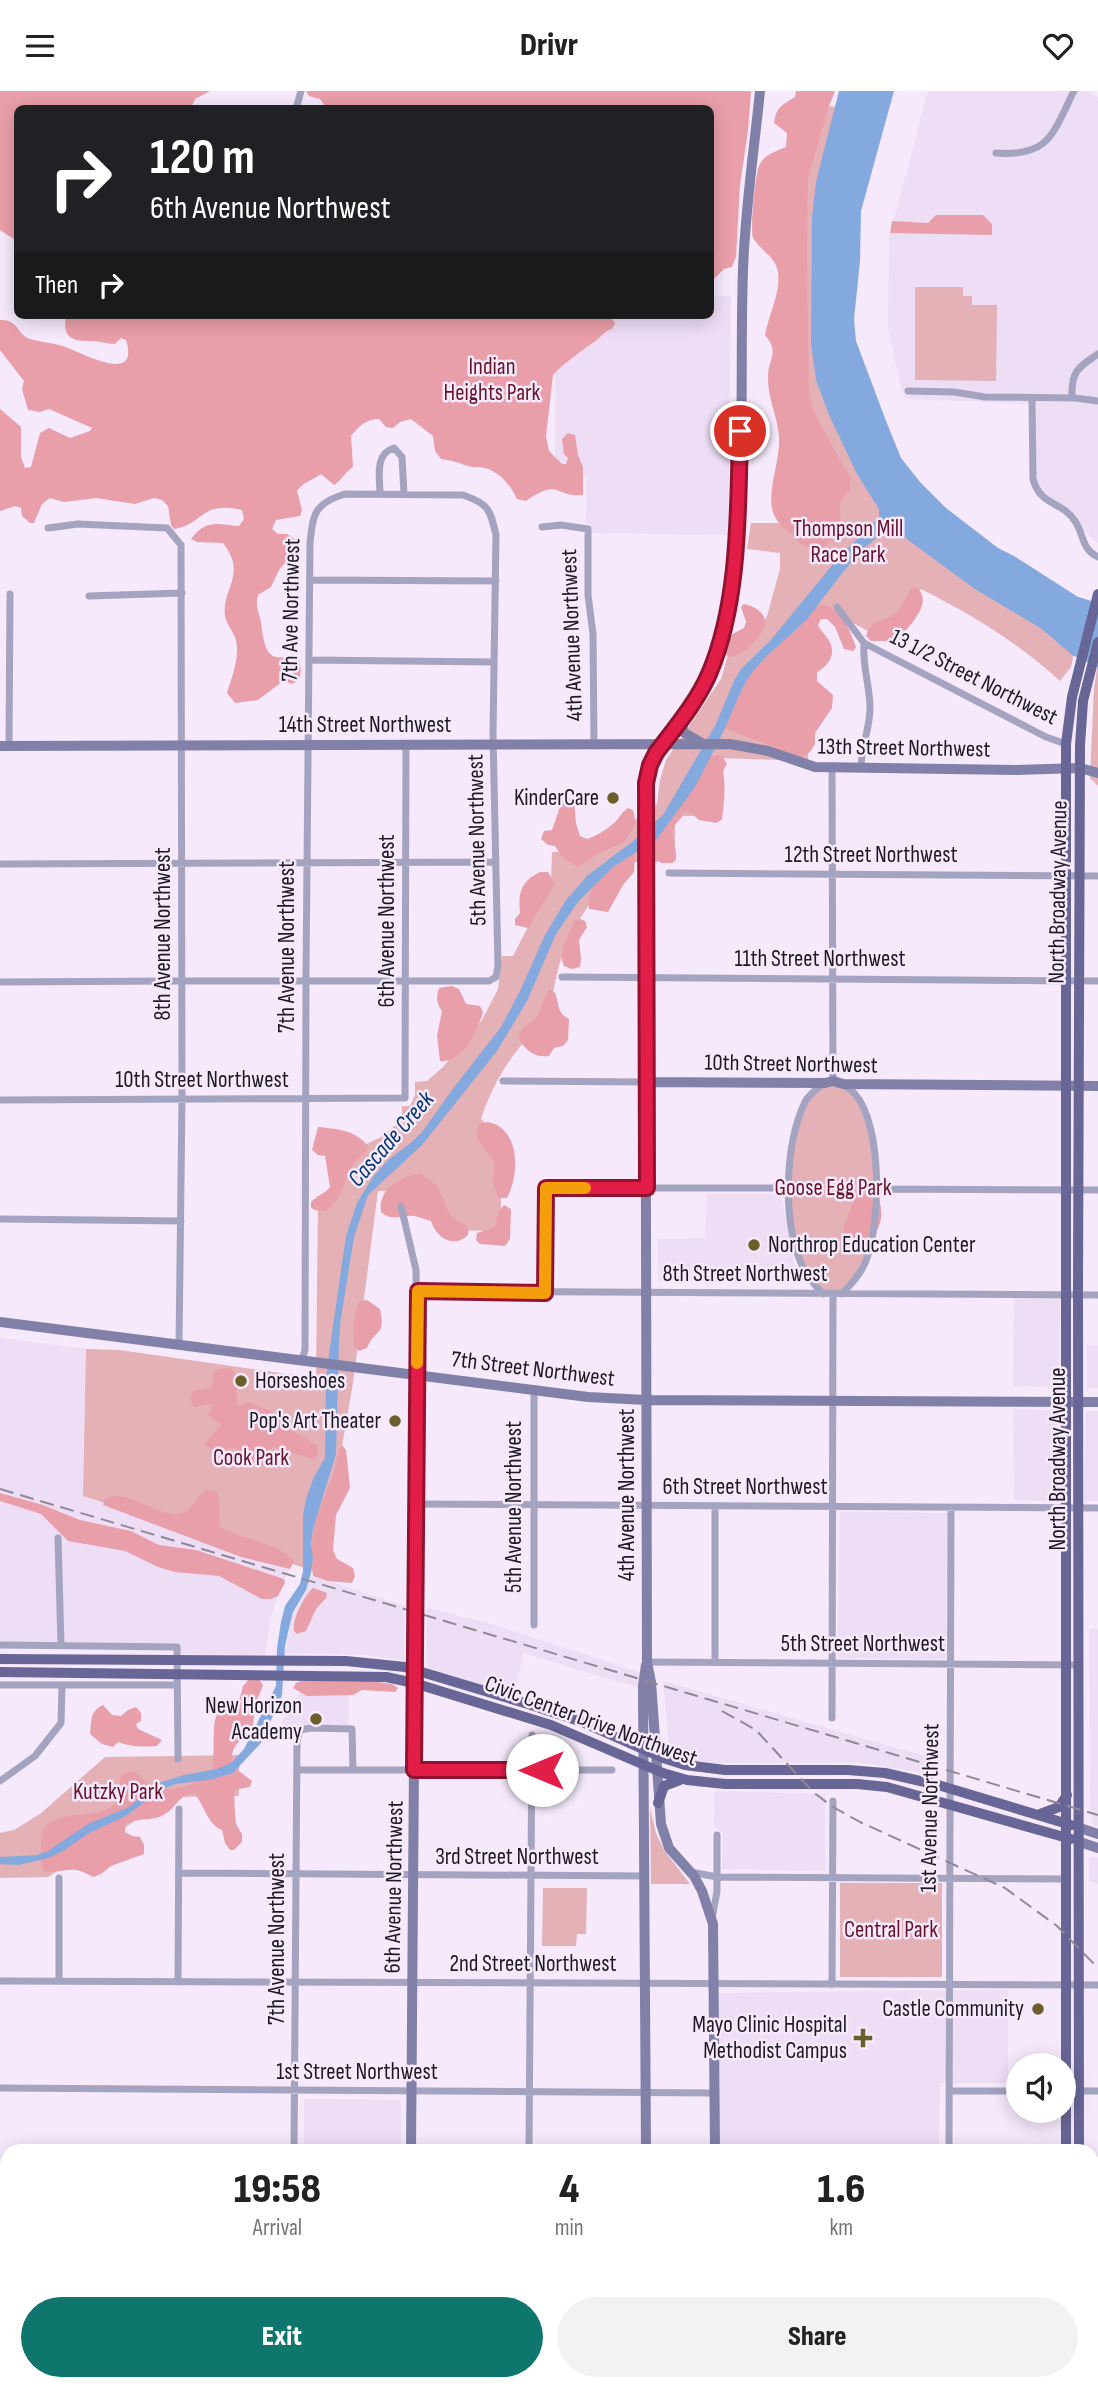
<!DOCTYPE html>
<style>
body{margin:0;font-family:"Sofia Sans Condensed",sans-serif;background:#f2f2f2;color:#222;height:100vh;display:flex;flex-direction:column;font-size:26px;white-space:nowrap}
*{box-sizing:border-box;margin:0}
p{font-size:23px;color:#767676}
.icon{flex:none;width:38px;height:38px;fill:none;stroke:currentColor;stroke-width:2;stroke-linecap:round;stroke-linejoin:round}
.map{position:relative;flex:1;overflow:hidden}
.details{position:absolute;left:0px;top:2053px;width:1099px;height:247px;display:flex;flex-direction:column;background:#fff;border-radius:21px 21px 0 0;box-shadow:0 4px 18px #0003}
.details>*{flex:none}
.banner{position:absolute;left:14px;top:14px;width:700px;height:214px;border-radius:10px;box-shadow:0 4px 18px #0003;background:#202124;color:#fff;overflow:hidden}
.fabs{position:absolute;left:1006px;top:1962px;display:grid;gap:14px}
.fabs a{display:grid;place-items:center;width:70px;height:70px;border-radius:50%;background:#fff;box-shadow:0 4px 18px #0003;font-size:35px}
.pin{position:absolute;display:grid;place-items:center;width:60px;height:60px;color:#fff;margin:-30px;border:4px solid #fff;border-radius:50%;box-shadow:0 2px 7px #0007}
.me{position:absolute;width:77px;margin:-38px;rotate:270deg;stroke-linejoin:round;filter:drop-shadow(0 0 5px #0008)}
.turn{display:flex;align-items:center;gap:24px;height:147px;padding:0 21px;font-size:32px}
.turn .icon{width:91px;height:91px;stroke-width:2.5}
.turn b{display:block;font-size:49px;line-height:60px}
.then{display:flex;align-items:center;height:66px;padding:0 21px;background:#0003;gap:14px;font-size:26px}
.eta{display:flex;justify-content:space-evenly;align-items:center;height:119px;text-align:center}
.eta b{font-size:42px;font-weight:800;line-height:49px}
.action{display:flex;gap:14px;margin-top:auto;padding:14px 21px}
.action a{flex:1;height:80px;border-radius:42px;background:#0f766e;color:#fff;font-size:28px;font-weight:800;line-height:80px;text-align:center}
.action a+a{background:#f2f2f2;color:#222}
header{display:flex;justify-content:space-between;align-items:center;height:91px;padding:0 21px;background:#fff;font-size:32px;font-weight:800}
.map>svg:first-child{display:block}
.built{fill:#edddf5}
.green{fill:#e4b1b7}
.forest{fill:#e99fa9}
.water{fill:#83a9df}
.lines{fill:none;stroke-linecap:round;stroke-linejoin:round}
.street{stroke:#a4a4c0;stroke-width:7}
.secondary{stroke:#8180a8;stroke-width:10}
.primary{stroke:#686696;stroke-width:10}
.rail{stroke:#908895;stroke-width:2;stroke-dasharray:14 7;stroke-linecap:butt}
.route-casing{stroke:#92132f;stroke-width:18}
.route{stroke:#e11d48;stroke-width:12}
.slow{stroke:#f59e0b;stroke-width:12}
.poi-dot{fill:#6c5f2c;stroke:#f5e9fb;stroke-width:2.5}
.labels{text-anchor:middle;dominant-baseline:central;stroke-width:5;stroke-linejoin:round;paint-order:stroke}
.park-label{font-size:23px;fill:#68132a;stroke:#f5e9fb}
.street-label{font-size:23px;fill:#1e1a21;stroke:#f5e9fb}
.poi-label{font-size:23px;fill:#1e1a21;stroke:#f5e9fb;text-anchor:end}
.water-label{font-size:24px;font-style:italic;fill:#023573;stroke:#f5e9fb}
</style>
<header><svg class="icon" aria-label="menu" viewBox="0 0 24 24"><path d="M4 6h16M4 12h16M4 18h16"/></svg>Drivr<svg class="icon" aria-label="heart" viewBox="0 0 24 24"><path d="M12 20l-8-8c-3-5 5-10 8-4 3-6 11-1 8 4z"/></svg></header>
<div class="map">
<svg width="1098" height="2298" viewBox="0 0 1098 2298">
<rect width="100%" height="100%" fill="#f5e9fb"/>
<path class="built" d="M928,0H1088L1098,6V452L1079,435L1036,404V313L906,308L901,298L888,235L889,147Z
M711,205H731L728,444L593,442L586,430L587,385H555L556,224H710Z
M706,1103H781L798,1190H658V1148L705,1147Z
M1014,1206H1060L1059,1296L1013,1295Z
M0,1247L86,1258L83,1405L241,1466L290,1478L284,1488L196,1459L159,1454L131,1440L83,1430L43,1414L0,1402Z
M1087,1254H1098V1297H1087Z
M1013,1318L1058,1320L1060,1410L1014,1409Z
M1086,1320H1098V1410H1084Z
M0,1410L41,1423L54,1435L60,1443L79,1452L125,1460L158,1476L219,1485L250,1501L271,1508L278,1505L271,1525L265,1564L179,1563V1555L0,1552Z
M840,1421L947,1422L946,1568L838,1567Z
M310,1484L405,1515L404,1569L364,1564L285,1562L293,1521L306,1499Z
M427,1517L488,1532L639,1581V1597L523,1562L515,1603L426,1576Z
M1089,1538H1098V1735L1092,1733L1090,1712Z
M663,1590L935,1668V1684L857,1671L707,1672L686,1669L670,1664Z
M303,1597H349L348,1636L301,1635L300,1650H273L287,1621Z
M715,1700L825,1703V1780L722,1778L723,1742L714,1735Z
M1089,1766L1098,1767V1793L1089,1790Z
M1008,1899V1992H940L939,2060H719L717,1902Z
M304,2008L401,2009V2060H304Z
M357,2293H398V2296L397,2298H357Z
M724,2293H801V2298H724Z
M848,2293H902V2298H848Z"/>
<path class="green" d="M797,15L864,16L833,213L900,408L1080,533L1071,576L1060,590C1016,550 974,525 921,498L891,553L823,515L809,531L808,670L717,667V725H683L675,734V753L657,754V771H628C595,801 567,839 557,883C553,899 551,919 542,934C536,943 525,949 519,957C502,978 489,1003 481,1028L501,1046V1140L439,1139L438,1100H378L353,1292L320,1482L83,1405L86,1258L119,1259L316,1287L318,1107H335L354,1059L381,1046L402,1029V1015H410L415,1004V991L427,990L443,976L482,929L498,898L502,865H513L551,791L552,761H583L615,744L657,713L660,689L666,669L721,588L733,546L751,550L767,525L780,478V462L747,458L751,432H780Z
M915,196H963V205H972V214H997L996,290L915,289Z
M1098,571V695L1090,687L1094,597Z
M833,990L856,1003L872,1046L877,1121L864,1175L842,1203H823L799,1168L788,1097L796,1038L812,1002Z
M239,1664V1705L172,1706L48,1786L0,1787V1742L14,1739L40,1723L105,1666Z
M650,1717L656,1742L664,1759L690,1793H651Z
M840,1792H942V1886H840Z
M543,1797H587L586,1843H577L576,1855H542Z"/>
<path class="forest" d="M0,0H210L195,8L191,17L18,18L17,150L0,139Z
M306,0H751L748,40L740,94L736,166L732,176L724,178L711,191L710,18H327L320,8L309,5Z
M796,0H835L828,18L808,88L807,158L809,302L813,319L841,371L851,386L850,398L839,413C843,435 838,441 824,457H811L800,453C794,441 781,438 775,426C764,404 781,370 779,346C778,327 768,308 768,288C767,268 781,263 765,244C769,222 781,202 778,181C775,165 761,160 753,147C750,140 755,80 760,73C765,63 777,60 786,56L787,42L774,32C776,16 782,14 795,6Z
M936,124H983L992,133V144L890,142L892,130L928,132Z
M66,224H602L610,226L615,232L612,238C604,240 601,246 594,251C580,261 565,271 553,284L546,345L549,360L562,373H566L568,367L564,363L562,348L568,342L575,344L578,364L583,376V404C554,407 561,386 526,410L517,408C511,395 500,381 485,377C480,375 473,377 468,375C456,371 454,370 441,368L435,360L433,345L411,328L400,331L393,337L386,336L379,328C366,328 359,335 351,345L353,376C345,381 342,389 334,394L321,383C312,390 303,391 297,400L302,419L300,425L276,429L272,438L278,443H287L296,449L298,458L279,479L271,496L258,504C255,518 259,519 261,532C264,551 265,576 293,563L299,568L301,579L299,589L292,593L283,590L258,609L235,612L227,602C232,585 240,567 236,549C234,541 226,533 225,525C221,498 248,484 223,452L197,451L191,448C206,428 217,433 239,435L244,428L242,419C201,409 203,434 174,438L171,434L168,415L162,409L154,407L135,413L96,407L64,411L50,407L42,413L34,432H30L22,425L21,417L15,415L0,420V318L21,336V366L25,377L31,376L40,342L49,337L70,347L90,340L92,337L49,318L40,321L28,319L22,298L24,290L0,259V229C19,228 17,244 30,248C41,251 52,252 63,255C78,260 141,296 126,249L121,247L115,253C106,253 99,250 91,250C72,250 62,247 66,224Z
M912,497H917C935,512 907,537 897,550H871L866,545C873,524 883,534 896,521C903,514 906,505 912,497Z
M744,513C790,524 748,565 729,566L724,561L727,546L744,537L746,531L741,516Z
M826,514C843,522 850,539 856,556L853,560L844,558L835,536L827,528H821L818,534C821,540 824,542 828,548C837,561 830,574 817,581V590L833,604L832,617L815,642V653L810,661L801,666L794,664L722,636L757,571L815,515Z
M718,664L723,666L727,673L723,680C726,698 724,711 722,728L717,732L699,729L690,721H685C663,743 677,744 676,769L672,772H662L652,768C649,745 692,688 706,667Z
M567,705L574,709L576,732L580,745L587,748C596,745 608,738 615,731C620,726 621,722 628,717L633,719L636,733L624,751L597,763L578,776L563,767L555,755L548,754L541,748L544,740L552,739L562,710Z
M627,763L635,764L634,781L623,794L608,821L589,818C586,792 609,777 627,763Z
M540,781H548L555,793L528,837L515,834V828L520,822C518,802 521,790 540,781Z
M580,828L585,830L587,836L579,849L581,868L580,876L572,878L564,875C557,861 569,844 574,830Z
M452,895L459,898L466,913L480,915L483,921C478,939 462,973 440,970L437,945L442,920C436,912 436,906 439,897Z
M549,898L555,902C560,914 556,921 569,928L568,949L563,955L554,957L549,965C534,967 525,959 518,946C522,934 531,934 537,925C543,917 543,906 549,898Z
M488,1031C520,1037 520,1083 507,1107H499C491,1095 494,1083 494,1070C486,1058 471,1049 480,1033Z
M318,1036C338,1038 355,1039 368,1055C365,1065 355,1068 351,1077C343,1094 342,1109 325,1120L315,1119L311,1117V1111C317,1104 325,1103 330,1096L325,1065L318,1064L312,1059Z
M421,1082C426,1088 433,1089 438,1097C451,1121 441,1120 468,1136V1144C454,1158 436,1147 431,1130C423,1128 416,1124 408,1125C397,1126 390,1129 381,1121C378,1096 400,1087 421,1082Z
M858,1101L880,1112C884,1130 879,1143 862,1152L845,1147C840,1130 854,1121 854,1104Z
M504,1114L511,1118L510,1148L505,1155L480,1153L476,1149L477,1142L495,1136L498,1121Z
M367,1209L380,1218C386,1246 375,1237 367,1257L359,1260L354,1255L353,1235L359,1211Z
M223,1277L232,1278C243,1294 233,1301 238,1315L249,1311L271,1320L283,1334L318,1355V1365L313,1369C299,1362 283,1362 273,1355L258,1374L247,1369L235,1357L213,1359L204,1353L221,1334L208,1324L213,1313L194,1316L190,1307L194,1299L211,1297L215,1279Z
M342,1354L346,1359L350,1397L336,1424L333,1459L337,1468L353,1477L355,1485L352,1492L328,1490L313,1485C308,1438 317,1426 333,1384C337,1374 336,1363 342,1354Z
M206,1399L216,1400C222,1412 217,1423 220,1436C243,1449 278,1451 294,1470L290,1478L241,1466L103,1414L105,1408C127,1395 159,1429 182,1422C191,1420 198,1405 206,1399Z
M0,1402L43,1414L80,1429L131,1440L159,1454L196,1459L284,1488L285,1492L278,1505L271,1508H262L219,1485L175,1481L158,1476L125,1460L68,1450L41,1423L0,1410Z
M313,1497L327,1502L326,1507L316,1518L306,1540L297,1543L294,1540C292,1528 304,1505 313,1497Z
M250,1587H258L263,1594C261,1601 257,1607 255,1615C253,1622 255,1630 252,1637C245,1653 232,1645 231,1674L252,1690L250,1696L234,1699L235,1722L236,1733L242,1743V1751L234,1759H230L225,1752L222,1739C207,1733 205,1715 194,1702C181,1703 177,1714 168,1721C155,1732 140,1725 126,1733L125,1741L132,1745L140,1746L144,1754V1763L111,1775L101,1783L93,1786C87,1783 82,1780 76,1779C65,1778 57,1782 44,1781C39,1772 42,1765 41,1755C37,1713 94,1731 112,1715C121,1707 118,1696 121,1685L127,1681H134C140,1684 142,1688 147,1692C161,1703 184,1698 199,1689C205,1686 213,1682 213,1674C215,1660 211,1632 218,1621C223,1612 231,1612 240,1607L243,1595Z
M364,1589L392,1593L398,1597L395,1601L362,1599L353,1604L307,1605L293,1597L296,1592L301,1590Z
M103,1614L112,1624L121,1625L128,1619L136,1616L141,1622V1630L136,1633L138,1638L162,1649L157,1655C142,1656 132,1656 118,1651L113,1656L102,1653L90,1643C92,1629 89,1621 103,1614Z"/>
<path class="water" d="M839,0H894L861,120L860,170L854,228L856,250L886,330L901,367L920,391L946,417L998,457L1014,465L1078,506L1098,512V576L1072,564L1042,538L975,498L908,449L897,438C866,441 827,505 807,528C787,549 763,564 747,589C739,602 735,615 729,628C719,651 706,674 695,696L657,748L613,776L578,811L556,843L527,910L497,960L422,1054L368,1104L354,1146L341,1227L339,1248L336,1363L313,1438L311,1453L313,1467L311,1482L306,1499L293,1521L290,1533L285,1555L282,1604L261,1652L233,1682L213,1688L176,1693L162,1698L126,1725L89,1742L63,1760L48,1767L19,1774L0,1773V1766L37,1764L48,1760L88,1733L129,1716L156,1693L184,1684L217,1678L231,1672L244,1658L276,1595L277,1557L281,1531L285,1515L300,1493L303,1480V1425L306,1408L314,1386L325,1367L326,1288L330,1256L346,1145L357,1112L373,1086L387,1070L413,1050L422,1041L452,999L501,936L521,898L544,846L566,809L588,784L632,751L663,724L715,635L734,590L741,578L770,550L838,467L879,426V418L857,383L829,324L816,289L811,252L812,126L816,91Z"/>
<g class="lines">
<path class="street" d="M296,18L301,0
M996,62C1050,66 1053,42 1074,0
M908,300L954,301L985,306L1075,307L1098,310
M1032,307L1033,388C1040,415 1062,410 1075,430C1084,443 1081,458 1098,466
M1072,307C1071,281 1077,277 1098,263
M380,403C380,387 374,363 394,357L402,366L404,403
M542,436L561,434L588,438V504L593,543L594,653
M48,437L78,433L167,437L181,454L182,1008L179,1254
M310,489L496,490
M89,505L182,502
M837,516L864,552C862,574 870,595 870,617C870,637 861,656 861,677
M864,552L1046,646L1066,653
M309,569L494,571
M9,655L10,503
M832,677L833,990
M0,773L496,771
M669,782L1098,785
M562,886L1098,890
M0,891L173,890H489L496,886L498,875L493,643L496,444C490,418 489,413 463,404L345,403C315,412 313,422 310,452L306,881V890L305,1259L302,1269
M503,990L646,991
M0,1009L405,1007L406,653
M876,1098L1098,1099
M401,1115L416,1179L417,1283
M0,1128L181,1130
M417,1200L1098,1204
M546,1202V1097H788
M823,1203C813,1192 804,1182 799,1167C783,1124 785,1053 805,1011C809,1003 817,998 824,992
M842,1203C851,1193 860,1184 865,1172C881,1136 883,1035 855,1003C852,999 847,996 843,993
M417,1413L1098,1417
M715,1415V1571
M58,1447L61,1554
M534,1534V1298
M0,1554L177,1556L178,1668
M647,1571L1079,1574
M0,1594H177
M832,1627L833,1203
M298,1679H612
M0,1690L35,1665L61,1632L62,1594
M691,1781L717,1786L1066,1788
M179,1782L645,1785
M59,1787V1890
M712,1828L717,1800V1744
M0,1890L1098,1894
M178,1891L179,1718
M832,1894L833,1710
M0,1997L715,2002
M949,2000H1018
M1079,2000H1098
M294,2060L297,1650L300,1639L311,1637L352,1638L353,1679
M529,2060L532,1644
M949,2060L951,1417
M0,2208H7
M1092,2214H1098
M293,2292V2298
M949,2292V2298"/>
<path class="secondary" d="M682,627L683,641L700,651
M0,655L730,653L768,660L815,676L1015,679L1080,677L1098,682
M646,991L825,992L833,990L843,993L1098,995
M0,1231L588,1306L646,1309L1098,1311
M646,1574L643,1595L646,2060
M1080,1737L1098,1743
M1080,1751L1098,1757
M411,2060L417,1283
M715,2060L713,1833L702,1800L694,1785L669,1757L661,1733L651,1591L647,1571L645,703C648,658 680,634 702,598C715,575 721,548 726,522C748,410 739,293 743,179C745,119 754,60 760,0
M0,2102L7,2103
M1092,2107H1098
M715,2292V2298
M409,2298L410,2292"/>
<path class="primary" d="M0,1568L346,1570L405,1576L528,1613L582,1631L663,1667L685,1674L725,1679H848L885,1682L938,1694L1071,1734
M0,1581L386,1586L414,1592L551,1634L663,1682L687,1689L725,1693H857L887,1696L1071,1748
M658,1712L664,1695L680,1689
M1040,1723L1059,1716L1067,1704
M1066,2060V653L1072,606L1098,503
M1079,2060L1078,1196L1080,654L1083,610L1098,551
M1067,2298V2292
M1080,2298V2292"/>
<path class="rail" d="M0,1398L1098,1724
M722,1620L756,1639L813,1701L833,1716L860,1731L1005,1797L1057,1835L1098,1877"/>
</g>
<g class="lines">
<g class="route-casing">
<path id="route" d="M542,1679H414L418,1200L545,1202L546,1097H647L646,692L650,674L656,662C674,638 697,611 709,583C740,511 738,417 740,340"/>
</g>
<use href="#route" class="route"/>
<path class="slow" d="M417,1272L418,1200L545,1202L546,1097H585"/>
</g>
<g class="poi-dot">
<circle cx="613" cy="707" r="7"/>
<circle cx="754" cy="1154" r="7"/>
<circle cx="241" cy="1290" r="7"/>
<circle cx="395" cy="1330" r="7"/>
<circle cx="316" cy="1628" r="7"/>
<circle cx="1038" cy="1918" r="7"/>
<path d="M859.5 1936.5h7v7h7v7h-7v7h-7v-7h-7v-7h7z"/>
</g>
<g class="labels">
<g class="park-label">
<text x="492" y="276">Indian<tspan x="492" dy="26">Heights Park</tspan></text>
<text x="848" y="438">Thompson Mill<tspan x="848" dy="26">Race Park</tspan></text>
<text x="833" y="1097">Goose Egg Park</text>
<text x="251" y="1367">Cook Park</text>
<text x="118" y="1701">Kutzky Park</text>
<text x="891" y="1839">Central Park</text>
</g>
<g class="street-label">
<text transform="translate(291 519) rotate(-89)">7th Ave Northwest</text>
<text transform="translate(572 544) rotate(-92)">4th Avenue Northwest</text>
<text transform="translate(974 586) rotate(27)">13 1/2 Street Northwest</text>
<text x="365" y="634">14th Street Northwest</text>
<text transform="translate(904 657) rotate(1)">13th Street Northwest</text>
<text transform="translate(477 749) rotate(-91)">5th Avenue Northwest</text>
<text x="871" y="764">12th Street Northwest</text>
<text transform="translate(1058 801) rotate(-89)">North Broadway Avenue</text>
<text transform="translate(387 830) rotate(-90)">6th Avenue Northwest</text>
<text transform="translate(163 843) rotate(-90)">8th Avenue Northwest</text>
<text transform="translate(287 856) rotate(-90)">7th Avenue Northwest</text>
<text x="820" y="868">11th Street Northwest</text>
<text transform="translate(791 973) rotate(1)">10th Street Northwest</text>
<text x="202" y="989">10th Street Northwest</text>
<text x="745" y="1183">8th Street Northwest</text>
<text transform="translate(533 1278) rotate(7)">7th Street Northwest</text>
<text transform="translate(1058 1368) rotate(-90)">North Broadway Avenue</text>
<text x="745" y="1396">6th Street Northwest</text>
<text transform="translate(627 1404) rotate(-90)">4th Avenue Northwest</text>
<text transform="translate(514 1416) rotate(-90)">5th Avenue Northwest</text>
<text x="863" y="1553">5th Street Northwest</text>
<text transform="translate(591 1630) rotate(20)">Civic Center Drive Northwest</text>
<text transform="translate(930 1717) rotate(-89)">1st Avenue Northwest</text>
<text x="517" y="1766">3rd Street Northwest</text>
<text transform="translate(394 1796) rotate(-89)">6th Avenue Northwest</text>
<text transform="translate(277 1848) rotate(-90)">7th Avenue Northwest</text>
<text x="533" y="1873">2nd Street Northwest</text>
<text x="357" y="1981">1st Street Northwest</text>
</g>
<g class="poi-label">
<text x="599" y="707">KinderCare</text>
<text x="768" y="1154" text-anchor="start">Northrop Education Center</text>
<text x="255" y="1290" text-anchor="start">Horseshoes</text>
<text x="381" y="1330">Pop's Art Theater</text>
<text x="302" y="1615">New Horizon<tspan x="302" dy="26">Academy</tspan></text>
<text x="1024" y="1918">Castle Community</text>
<text x="847" y="1934">Mayo Clinic Hospital<tspan x="847" dy="26">Methodist Campus</tspan></text>
</g>
<g class="water-label">
<text transform="translate(391 1048) rotate(-49)">Cascade Creek</text>
</g>
</g>
</svg>
<div class="fabs">
<a><svg class="icon" aria-label="sound" viewBox="0 0 24 24"><path d="M4 9h4l5-4v14l-5-4H4zM17 9q2 3 0 6"/></svg></a>
</div>
<div class="pin" style="left:740px;top:340px;background:#d93025"><svg class="icon" aria-label="arrive" viewBox="0 0 24 24"><path d="M6 21V4h12l-3 4 3 4H6"/></svg></div>
<svg class="me" style="left:542px;top:1679px" viewBox="-20 -20 40 40"><circle r="19" fill="#fff"/><path d="M0-13L10 11 0 6-10 11z" fill="#e11d48"/></svg>
<div class="banner">
<div class="turn"><svg class="icon" aria-label="right" viewBox="0 0 24 24"><path d="M7 20v-9h11M14 6l5 5-5 5"/></svg><div><b>120 m</b>6th Avenue Northwest</div></div>
<div class="then">Then<svg class="icon" aria-label="right" viewBox="0 0 24 24"><path d="M7 20v-9h11M14 6l5 5-5 5"/></svg></div>
</div>
<section class="details">
<div class="eta">
<div><b>19:58</b><p>Arrival</p></div>
<div><b>4</b><p>min</p></div>
<div><b>1.6</b><p>km</p></div>
</div>
<div class="action"><a>Exit</a><a>Share</a></div>
</section>
</div>
